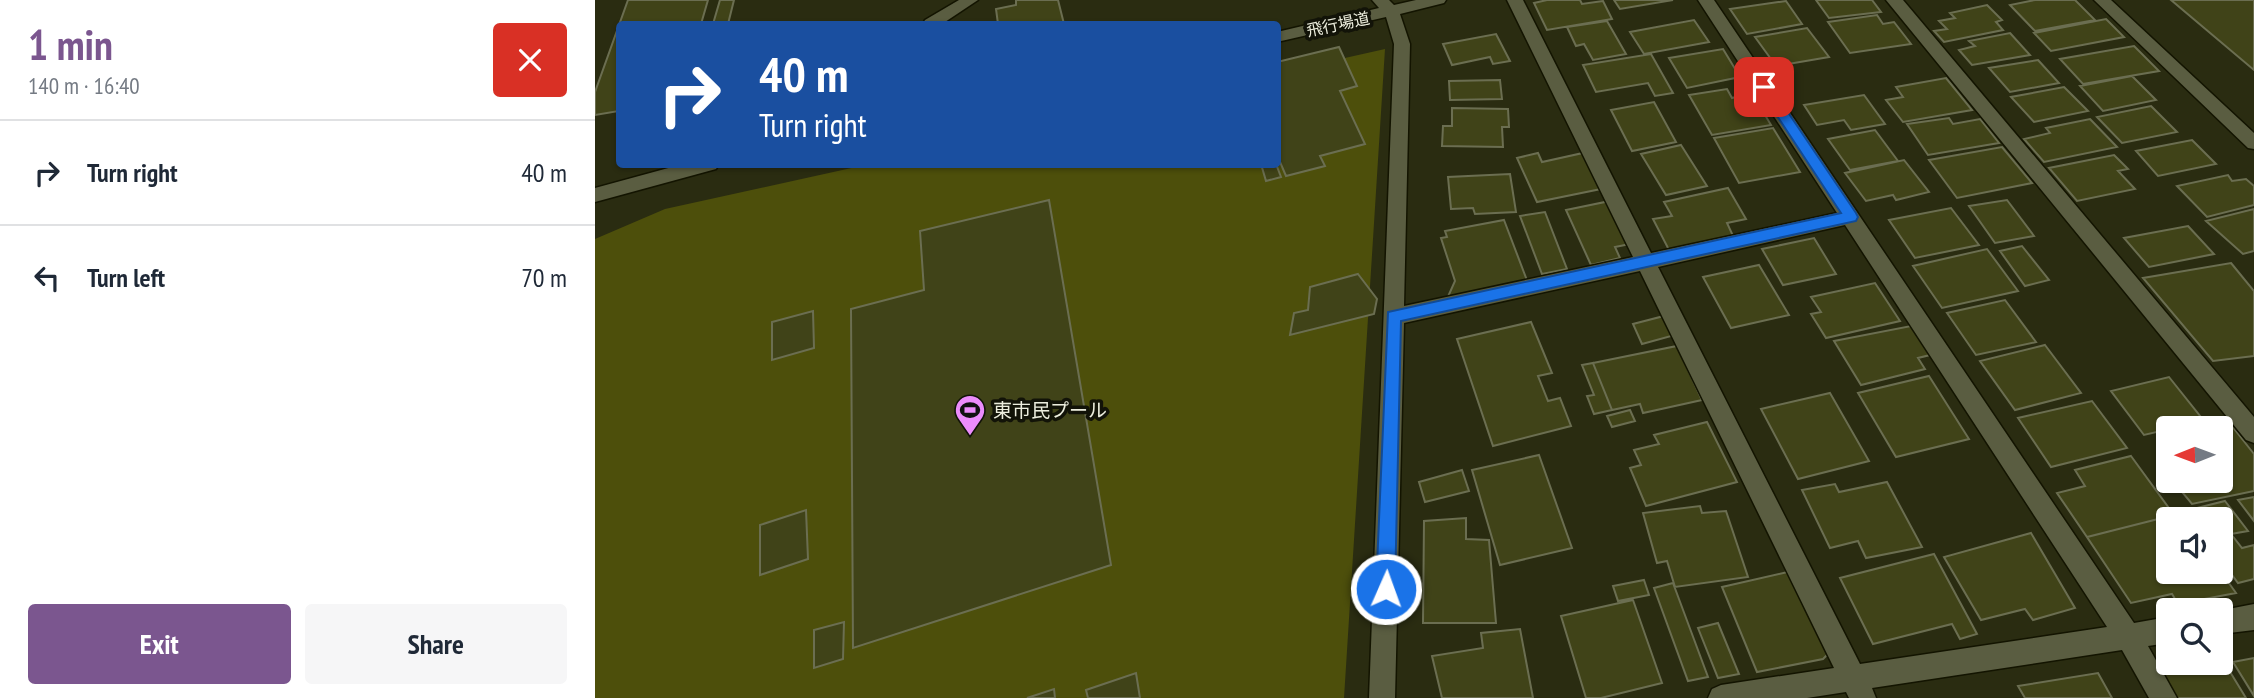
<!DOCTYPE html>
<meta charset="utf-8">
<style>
body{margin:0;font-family:"PT Sans Narrow","Noto Sans JP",sans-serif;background:#f6f6f7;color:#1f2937;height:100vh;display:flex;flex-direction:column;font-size:26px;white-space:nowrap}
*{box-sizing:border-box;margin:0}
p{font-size:23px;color:#747a83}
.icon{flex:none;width:38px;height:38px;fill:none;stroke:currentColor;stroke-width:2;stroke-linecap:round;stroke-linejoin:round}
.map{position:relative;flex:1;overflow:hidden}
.details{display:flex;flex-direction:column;background:#fff;width:595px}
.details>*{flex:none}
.guide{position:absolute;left:21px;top:21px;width:665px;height:147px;border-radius:7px;box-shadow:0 2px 5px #0004;background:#1a4fa0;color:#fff;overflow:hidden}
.needle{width:46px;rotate:269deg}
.tools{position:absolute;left:1561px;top:416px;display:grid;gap:14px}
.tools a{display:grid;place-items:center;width:77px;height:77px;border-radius:7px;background:#fff;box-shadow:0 2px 5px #0004;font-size:35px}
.pin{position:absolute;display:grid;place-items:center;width:60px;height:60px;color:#fff;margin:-30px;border-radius:14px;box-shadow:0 4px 10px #0006}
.me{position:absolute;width:77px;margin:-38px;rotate:2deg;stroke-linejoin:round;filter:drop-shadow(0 0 5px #0008)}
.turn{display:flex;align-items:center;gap:24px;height:147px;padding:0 28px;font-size:32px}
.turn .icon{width:91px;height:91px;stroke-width:2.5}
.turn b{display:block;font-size:49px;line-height:60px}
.round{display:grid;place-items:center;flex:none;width:74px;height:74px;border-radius:7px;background:#f6f6f7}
.overview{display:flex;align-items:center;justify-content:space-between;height:119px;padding:0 28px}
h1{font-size:42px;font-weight:600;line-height:52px;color:#7b568f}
.button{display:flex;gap:14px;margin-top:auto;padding:14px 28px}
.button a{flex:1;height:80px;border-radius:7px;background:#7b568f;color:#fff;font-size:28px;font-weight:600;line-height:80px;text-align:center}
.button a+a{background:#f6f6f7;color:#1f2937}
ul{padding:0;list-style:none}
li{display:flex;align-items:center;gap:21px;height:105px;padding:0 28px;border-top:2px solid #e0e1e3}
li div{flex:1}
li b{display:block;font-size:26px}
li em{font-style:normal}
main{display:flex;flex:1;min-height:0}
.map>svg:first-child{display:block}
.green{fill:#4d4f0b}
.building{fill:#404318;stroke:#6b6e51;stroke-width:2}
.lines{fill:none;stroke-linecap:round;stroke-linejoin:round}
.minor-casing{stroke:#131400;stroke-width:3}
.minor{fill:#5a5d41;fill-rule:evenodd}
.route{fill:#1a73e8;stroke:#114b97;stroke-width:2}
.labels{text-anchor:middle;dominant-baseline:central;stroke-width:7;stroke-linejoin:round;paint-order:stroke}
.far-street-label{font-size:16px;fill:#edeede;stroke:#121308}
.poi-label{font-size:19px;fill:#edeede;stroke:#121308;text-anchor:start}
</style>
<main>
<section class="details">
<div class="overview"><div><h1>1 min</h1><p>140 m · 16:40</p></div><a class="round" style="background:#d93025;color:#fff"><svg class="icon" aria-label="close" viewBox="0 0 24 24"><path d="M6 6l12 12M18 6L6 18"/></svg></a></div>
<ul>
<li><svg class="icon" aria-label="right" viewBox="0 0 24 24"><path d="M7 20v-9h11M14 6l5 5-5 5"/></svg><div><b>Turn right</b></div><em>40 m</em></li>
<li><svg class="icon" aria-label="left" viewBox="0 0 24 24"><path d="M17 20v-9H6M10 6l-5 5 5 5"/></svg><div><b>Turn left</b></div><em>70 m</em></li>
</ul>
<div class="button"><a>Exit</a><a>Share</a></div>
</section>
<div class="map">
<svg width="1659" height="698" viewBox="0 0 1659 698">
<rect width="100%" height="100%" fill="#2a2c11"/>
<path class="green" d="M790,49L749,698H0V239L70,209L270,165L682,164L683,73Z"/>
<path class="building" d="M33,0H113L106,24H24V111L0,115V92Z
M125,0H139L133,24H118Z
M421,0H463L469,24H403L401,9L421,5Z
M952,0H985L987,4L1008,1L1017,19L952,30L939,3Z
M1019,0H1078L1025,9Z
M1221,0H1277L1286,12L1234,18Z
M1440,0H1480L1500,20L1440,31L1415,5Z
M1576,0H1659V70Z
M1191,1L1207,24L1152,34L1135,9Z
M1392,5L1407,20L1401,22L1408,30L1349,42L1339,31L1352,29L1344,21L1360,18L1355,13Z
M1282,15L1288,24L1299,22L1316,44L1255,53L1233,22Z
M1511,19L1529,37L1456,51L1439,33Z
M1099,20L1114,42L1049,54L1035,32Z
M1012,21L1031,54L998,60L989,44L981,46L972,27Z
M1212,28L1234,57L1181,66L1160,37Z
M1415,33L1435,55L1377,65L1364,50L1380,46L1374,41Z
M901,34L915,61L898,64L895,57L857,65L848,44Z
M1539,46L1564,71L1488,84L1465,59Z
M744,47L762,86L745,91L770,144L725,156L730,166L691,176L682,155V62Z
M1128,49L1145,77L1092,88L1074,58Z
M1056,54L1078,93L1060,96L1053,83L1001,92L988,65Z
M1443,60L1464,83L1415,92L1394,68Z
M1537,76L1561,100L1508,111L1485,86Z
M1351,78L1377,110L1308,122L1291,100L1308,97L1301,87Z
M905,80L907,99L855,100L854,81Z
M1469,87L1493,111L1439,122L1416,97Z
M1132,89L1137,98L1145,96L1151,107L1164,105L1176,125L1117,135L1094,95Z
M1269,95L1290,124L1256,130L1249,120L1222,125L1209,105Z
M1059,102L1081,142L1037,151L1016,110Z
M1556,106L1582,132L1527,143L1502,117Z
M857,108L913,109L914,127H907L908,147L847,146L848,126H857Z
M1354,118L1358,124L1385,119L1404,143L1333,155L1312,124Z
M1495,119L1522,147L1449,162L1429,139L1455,133L1451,128Z
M1178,128L1205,172L1144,183L1119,138Z
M1280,130L1303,161L1255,170L1233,139Z
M1597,140L1621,164L1563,176L1541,151Z
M1086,145L1112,186L1071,195L1046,154Z
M1407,147L1437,183L1362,198L1334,160Z
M943,153L947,162L988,153L1006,189L942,202L922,158Z
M1519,155L1533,169L1523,171L1540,189L1482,201L1454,168Z
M1309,160L1334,192L1301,200L1298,195L1271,201L1250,173Z
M666,164H681L686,177L671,181Z
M915,174L921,212L880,214L878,208L856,209L853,177Z
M1633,175L1637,181L1651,179L1659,186V205L1612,217L1582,186Z
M1133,188L1151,219L1132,223L1139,238L1074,250L1058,219L1077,216L1069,202Z
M454,200L516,565L258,648L256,309L329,290L325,231Z
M1412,200L1439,236L1400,243L1374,206Z
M1015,201L1035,244L1020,247L1025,258L996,265L971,210Z
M1356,208L1384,245L1320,258L1294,220Z
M1659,209V251L1648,254L1611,221Z
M950,212L972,269L947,274L925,216Z
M909,220L933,283L852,299L860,281L846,238L852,237L850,231Z
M1593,226L1619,254L1554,267L1529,238Z
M1219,238L1241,274L1188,285L1167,249Z
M1427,246L1454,280L1430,286L1405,251Z
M1392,249L1423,291L1347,308L1318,266Z
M1636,263L1659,291V356L1618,361L1548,278Z
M1164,265L1194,315L1136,328L1108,277Z
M763,274L782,299L779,314L695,335L699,313L713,310L715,287Z
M1280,283L1305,321L1231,338L1216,314L1226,312L1216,297Z
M1410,300L1441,342L1381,355L1352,313Z
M218,311L219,348L177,360V322Z
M1069,316L1080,335L1047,344L1038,324Z
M936,322L957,373L943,376L953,401L965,398L976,426L898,446L862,339Z
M1316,326L1335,355L1323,358L1330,369L1266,385L1239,341Z
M1450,345L1486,393L1420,410L1385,361Z
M1082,346L1107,400L1048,413L1045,404L1017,410L998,363Z
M998,363L1017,410L999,414L992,396L999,395L987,365Z
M1334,376L1374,439L1301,457L1263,393Z
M1574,377L1609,421L1549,435L1516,391Z
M1235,393L1274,461L1203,479L1166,409Z
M1497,401L1532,448L1456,467L1423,418Z
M1035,410L1040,421L1017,427L1012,416Z
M1112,422L1142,482L1051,506L1035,468L1046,465L1039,450L1064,444L1059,435Z
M1636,425L1659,454V491L1597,504L1578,481H1626V429H1617Z
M944,455L977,548L905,565L877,470Z
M1536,456L1579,515L1492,537L1462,493L1490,486L1480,470Z
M867,470L874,491L830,502L824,482Z
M1292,482L1327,547L1271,558L1263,541L1235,548L1207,490L1240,484L1244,492Z
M1659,497V521L1643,500Z
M1630,501L1653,531L1636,534L1647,548L1659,545V579L1643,583L1626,560V520H1596L1590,511Z
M1105,506L1107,513L1131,511L1153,577L1080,587L1072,561L1062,563L1048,513Z
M211,510L213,559L165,575V525Z
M1583,514L1587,520H1573V572H1626L1641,593L1583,604L1577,594L1536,603L1492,537Z
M871,518V539L894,540L901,623H828L829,521Z
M1436,533L1480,608L1438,620L1430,609L1386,620L1349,557Z
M1339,554L1382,634L1365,639L1357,624L1278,644L1245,578Z
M1197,571L1235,652L1228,659L1162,672L1127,587Z
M1049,580L1054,595L1023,601L1018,586Z
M1078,583L1113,677L1093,681L1059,588Z
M1038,600L1067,683L1006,698H991L966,616Z
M249,622L248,659L219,668V630Z
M1123,623L1144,674L1123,678L1103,628Z
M925,629L938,698H847L837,656L888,648L886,633Z
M1573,657V663H1626V657L1651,698H1580L1558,659Z
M1659,658V696L1638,662Z
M541,673L545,698H493L491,690Z
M1503,673L1517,698H1430L1423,686Z
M459,689L460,698H432Z"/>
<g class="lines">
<g class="minor-casing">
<path id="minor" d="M364,0H383L347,24H328L330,20Z
M777,0H794L799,5L821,0H851L849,3L805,14L815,44L809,306L1038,257L912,0H928L1056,253L1242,213L1103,0H1119L1539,623L1573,617V643L1553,646L1582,698H1554L1527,650L1277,688L1281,698H1254L1251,692L1212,698H1113L1117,689L1126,685L1239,668L1045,271L809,323L800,698H774L799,44L791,17L682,42V32L784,8ZM1250,225L1512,627L1265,664L1063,267Z
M1291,0H1308L1659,417V443L1651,440Z
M1499,0H1516L1659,133V149L1653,148Z
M88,164H124L121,169L0,202V188Z
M1659,604V630L1626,634V611H1623Z"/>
</g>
<use href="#minor" class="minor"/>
</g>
<path class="route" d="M1169,82L1174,84L1261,213L1263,217L1261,221L806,321L800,589L797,596L791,598L784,596L781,589L793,312L1246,213L1163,87Z"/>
<defs>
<g id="stadium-pin" transform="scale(1.575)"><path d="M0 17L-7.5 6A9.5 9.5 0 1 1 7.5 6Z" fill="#ec8cfb" stroke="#121308"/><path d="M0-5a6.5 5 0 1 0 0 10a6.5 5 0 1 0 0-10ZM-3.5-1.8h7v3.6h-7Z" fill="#111"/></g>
</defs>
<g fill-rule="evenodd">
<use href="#stadium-pin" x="375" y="410"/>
</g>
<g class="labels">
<g class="far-street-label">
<text transform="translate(743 24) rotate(-12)">飛行場道</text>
</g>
<g class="poi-label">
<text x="398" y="410">東市民プール</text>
</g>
</g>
</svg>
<div class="tools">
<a><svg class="needle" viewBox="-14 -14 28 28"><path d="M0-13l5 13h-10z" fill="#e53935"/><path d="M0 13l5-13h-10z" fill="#747a83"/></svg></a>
<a><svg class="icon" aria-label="sound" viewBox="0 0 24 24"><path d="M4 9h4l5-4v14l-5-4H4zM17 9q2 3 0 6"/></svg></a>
<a><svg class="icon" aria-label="search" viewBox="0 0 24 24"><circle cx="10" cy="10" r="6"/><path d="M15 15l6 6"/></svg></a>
</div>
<div class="pin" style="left:1169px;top:87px;background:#d93025"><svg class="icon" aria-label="arrive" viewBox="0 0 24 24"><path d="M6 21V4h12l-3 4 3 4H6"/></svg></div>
<svg class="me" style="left:791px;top:589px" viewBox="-20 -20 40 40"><circle r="17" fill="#1a73e8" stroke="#fff" stroke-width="3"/><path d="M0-11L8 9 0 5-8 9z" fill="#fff"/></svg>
<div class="guide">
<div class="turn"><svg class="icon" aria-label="right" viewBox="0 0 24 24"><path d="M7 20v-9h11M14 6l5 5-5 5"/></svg><div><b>40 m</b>Turn right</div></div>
</div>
</div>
</main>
